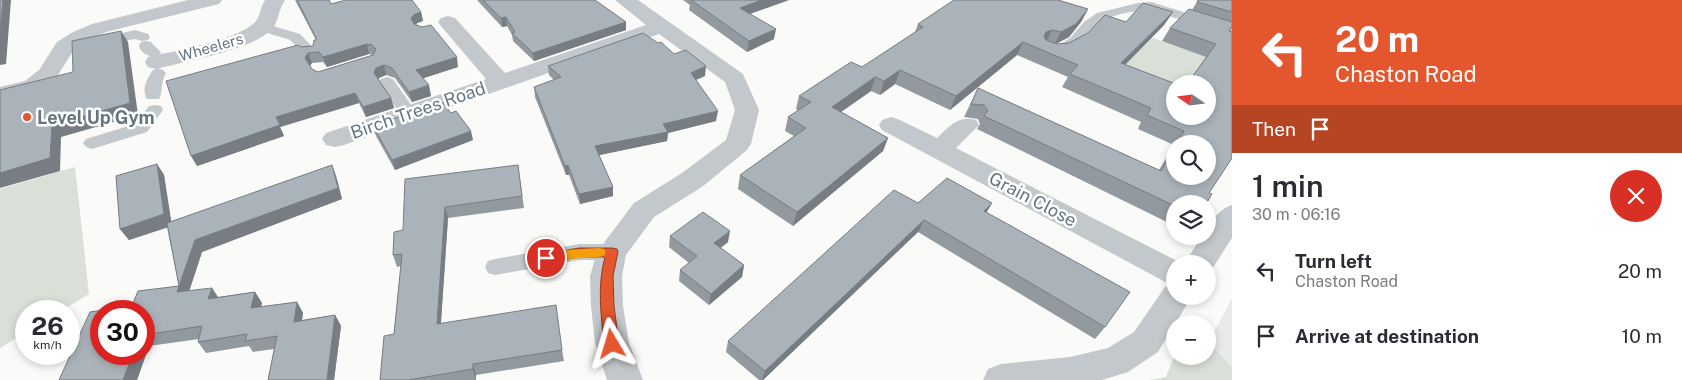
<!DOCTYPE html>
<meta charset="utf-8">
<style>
body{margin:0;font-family:"Public Sans",sans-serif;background:#f7f7f7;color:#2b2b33;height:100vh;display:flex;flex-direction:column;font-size:19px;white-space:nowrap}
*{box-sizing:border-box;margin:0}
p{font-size:16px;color:#7c7c81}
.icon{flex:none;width:28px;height:28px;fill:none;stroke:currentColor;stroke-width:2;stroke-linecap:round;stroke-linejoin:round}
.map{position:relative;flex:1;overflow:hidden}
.details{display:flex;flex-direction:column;background:#fff;width:450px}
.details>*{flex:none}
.top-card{background:#e4572e;color:#fff;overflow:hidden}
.needle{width:32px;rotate:284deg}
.tools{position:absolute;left:1166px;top:75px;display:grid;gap:10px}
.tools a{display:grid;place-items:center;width:50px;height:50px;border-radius:50%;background:#fff;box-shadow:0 2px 8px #0003;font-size:25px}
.speed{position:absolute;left:15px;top:300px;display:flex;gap:10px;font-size:25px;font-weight:700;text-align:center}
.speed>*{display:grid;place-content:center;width:65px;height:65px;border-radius:50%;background:#fff;box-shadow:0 2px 8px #0003;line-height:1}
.speed small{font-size:12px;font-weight:400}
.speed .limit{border:8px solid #d22;background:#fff;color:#111}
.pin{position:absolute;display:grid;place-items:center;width:42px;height:42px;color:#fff;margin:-21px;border:2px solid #fff;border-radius:50%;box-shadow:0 1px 5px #0007}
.me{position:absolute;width:55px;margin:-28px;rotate:353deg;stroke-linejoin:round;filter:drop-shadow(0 0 4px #0008)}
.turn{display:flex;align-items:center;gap:18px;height:105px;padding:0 20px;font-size:22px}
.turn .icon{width:65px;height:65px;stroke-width:2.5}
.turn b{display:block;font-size:35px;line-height:42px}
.then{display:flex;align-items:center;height:48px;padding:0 20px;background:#0003;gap:10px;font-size:19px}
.round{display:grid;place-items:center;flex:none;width:52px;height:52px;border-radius:26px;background:#f7f7f7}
.head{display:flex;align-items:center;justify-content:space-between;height:85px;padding:0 20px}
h1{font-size:30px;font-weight:600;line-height:38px}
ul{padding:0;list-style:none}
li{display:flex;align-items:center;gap:15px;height:65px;padding:0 20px}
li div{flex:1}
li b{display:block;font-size:19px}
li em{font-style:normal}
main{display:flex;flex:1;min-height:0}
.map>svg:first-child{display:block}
.built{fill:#e8e9e9}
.green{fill:#dadfd7}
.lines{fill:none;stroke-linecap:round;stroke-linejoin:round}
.service{fill:#c3c8cc;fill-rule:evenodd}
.minor{fill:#c3c8cc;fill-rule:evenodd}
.wall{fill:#929a9f;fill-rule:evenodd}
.shaded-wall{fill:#777d82}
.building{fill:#aab3b9;stroke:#777d82;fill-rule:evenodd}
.route{fill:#e4572e;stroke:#94391e}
.slow{fill:#f59e0b}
.poi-dot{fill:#e4572e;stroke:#fff;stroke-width:2}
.labels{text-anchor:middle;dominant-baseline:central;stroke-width:5;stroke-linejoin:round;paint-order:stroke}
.far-street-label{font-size:15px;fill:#657683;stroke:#fff}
.street-label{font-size:18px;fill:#657683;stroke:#fff}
.poi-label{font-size:18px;font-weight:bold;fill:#657683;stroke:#fff;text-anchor:start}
</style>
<main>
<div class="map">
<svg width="1232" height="380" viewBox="0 0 1232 380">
<rect width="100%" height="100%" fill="#fafaf8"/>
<path class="built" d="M1232,298V367L1210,340Z"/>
<path class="green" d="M1133,31L1216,60L1197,84H1175L1100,56Z
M75,167L89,294L61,311H26V332L0,348V189Z
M1208,340L1232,367V380H1149L1166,377L1175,354V356H1208Z"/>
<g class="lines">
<path class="service" d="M1151,2L1232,27V36L1150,10C1136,11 1117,13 1105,20C1089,30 1074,60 1052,54L1050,51L1070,38L1084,22L1097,13L1138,3Z
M263,23L300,34L317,52L315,55H305L290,40L258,30L256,27Z
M135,30L148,34L150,37L148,40L143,41L134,39L101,46L96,45L94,42L96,39Z
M146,41L151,42C154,46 158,48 161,53L159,56C151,58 140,54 139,45L141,42Z
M158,68L163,70L166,73C160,83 163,93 159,99H147C141,89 147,79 153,70Z
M387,77L393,79L414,109L416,113L414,117H402L379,82L381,79Z
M155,105L161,106L163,110L147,132L92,149L86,147L83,143L86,139L135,124L149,106Z
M579,244H612L619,246L622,252L619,258L612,260H579L495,275L488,273L485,267L488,261L495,259Z"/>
<path class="minor" d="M188,0H222L219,4L106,32L87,40L73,51L55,80L41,91L0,101V87L25,81L39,70L57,42L73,32L92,24Z
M265,0H285C278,10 279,23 270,31C248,51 185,61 156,69L148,67L145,62L148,57C171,52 242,39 256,21C260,16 261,6 265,0Z
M615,0H638L743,74L759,110L751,144L747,150L702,187L654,217L626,255L622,276L623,306L629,343L643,380H607L595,343L591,306L590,276L597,252L634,203L682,173L726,140L735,110L725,82L659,34L344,145L335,147L326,145L322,139L326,133L486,79L441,26L438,22L441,18L448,16L455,18L505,73L646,25Z
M891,117L900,120L937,138C949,127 958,115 976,120L979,125L956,148L1183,264H1175V296H1192L1158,352L1128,372L1102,380H983L988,369L1001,364L1070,357L1108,348L1134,332L1165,287L1171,285L882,130L879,125L882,120Z
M1232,205V238L1210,272L1208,273V264H1184L1202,236H1208C1208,222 1219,209 1232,205Z"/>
</g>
<path class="wall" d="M295,0H329L331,4L421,12L423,21L417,23L416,25L458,67L423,78L431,96L412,102L395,78L386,75L379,78V80L391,98L394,108L366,117L359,103L280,127L284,136L197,166L301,47L313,46L316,40ZM369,54L373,55L318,72L312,69L310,66L312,63L323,62L327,67Z
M477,0H595L626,22V30L534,61L513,41L512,35L507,26L502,27Z
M683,0H789L750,14L774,39L747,52L689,10L690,5Z
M954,0H1058L1088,9L1081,22L1069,37L1057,43V44L1069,43L1088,33L1105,15L1126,22L1143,3L1173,12L1164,25L1125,65L1176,84H1175V116H1208V84H1187L1206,57L1162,41L1170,28L1189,9L1192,10L1198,0H1232V28L1230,31L1232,32V158L1209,193L1212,194L1206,204H1175V226L977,129L980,124L978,119L964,117L978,88L1159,170L1174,145L1138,129L1141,122L1062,87L1068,77L1017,55L950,110L895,84L880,95L871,91L841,112L888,138L883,151L793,226L738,189L740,175L794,136L785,131L788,117L798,111L796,109L799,96L851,62L862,67L915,32L918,24ZM1175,144H1208V176H1175Z
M674,54L705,76L696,80L716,121L668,133L667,141L599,155L613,187V196L580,204L569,175H566L535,97L534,87L554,80L549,75L548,66Z
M373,126L473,140L395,170L376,136Z
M157,164L164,175L171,222L332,165L336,176L342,199L202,252L189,291L212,288L218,297L255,292L262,303L261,307L297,302L303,313L302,320L335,315L341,326L334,380H268L274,349L253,352L249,346L206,353L198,342L199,339L149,346L137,380H59L90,312L132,306L138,291L179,286L167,227L129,240L120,229L116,176ZM101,311H144V354H101Z
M518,165L524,208L448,218L441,323L562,350L564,361L476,375V380H380L394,334L401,266L397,267L393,255L403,230Z
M918,203H992L986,213L1105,327L1095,339L918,232L763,380H759L726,352L728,341Z
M670,236L728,242L720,248L744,265L742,277L709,305L679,281L680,270L689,263L669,247Z"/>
<path class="shaded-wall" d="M3,0H11L6,64L0,65V32Z
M762,0H789L738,18L740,8Z
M1088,9L1081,22L1069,37L1054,45L1061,32Z
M421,12L423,21L417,23L414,28L411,18L415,14Z
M1173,12L1164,25L1113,77L1121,63Z
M506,17L507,26L502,27L501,18Z
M626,22V30L534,61L533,53Z
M776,29L774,39L747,52L749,41Z
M1052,30L1046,43L1039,45L1046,32Z
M121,31L128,42L138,115L61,137L60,171L0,188V173L52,125Z
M1023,42L1017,55L950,110L956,96Z
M367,44L369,54L327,67L323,57Z
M308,53L312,63L308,68L305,58Z
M457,57L458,67L418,80L416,70Z
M384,65L386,75L379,78L377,83L374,73L376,68Z
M706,66L705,76L690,82L691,73Z
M900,70L895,84L880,95L884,81Z
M875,77L871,91L828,121L832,107Z
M429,85L431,96L412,102L409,92Z
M355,93L359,103L280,127L284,136L197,166L191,156L276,117Z
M391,98L394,108L366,117L363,107Z
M718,111L716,121L668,133L667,141L595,156V146L663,124Z
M471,131L473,140L395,170L392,160Z
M888,138L883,151L793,226L797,212Z
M157,164L164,175L172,226L129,240L120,229Z
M332,165L336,176L342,199L202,252L185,304L177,292L195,240Z
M568,165L569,175H566L565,166Z
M613,187V196L580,204L579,194Z
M992,203L985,215L984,211Z
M445,207L448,218L440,335L437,324Z
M924,220L918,232L763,380H762L765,371Z
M730,231L728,242L712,255L714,243Z
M744,265L742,277L709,305L711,294Z
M212,288L219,299H208Z
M255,292L262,303L258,320L251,308Z
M297,302L303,313L300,333L294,322Z
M335,315L341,326L334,380H327Z
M144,340L149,346L137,380H123L133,354H144Z
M473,364L476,375V380L473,369Z"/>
<path class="building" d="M0,0H3L0,32Z
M297,0H329L331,4L346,0H412L421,12L415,14L411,18L414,24L422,27L431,25L457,57L416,70L429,85L409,92L392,68L384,65L376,68L374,73L391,98L363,107L355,93L276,117L280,125L191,156L166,81L298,45L301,47L313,46L314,40H317ZM367,44L372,45L376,49L373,55L318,72L312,69L305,58L308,53L319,52L323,57Z
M483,0H595L626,22L533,53L512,33L515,32L506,17L501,18Z
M691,0H762L740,8L776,29L749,41Z
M954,0H1058L1088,9L1076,24L1061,32L1052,30L1046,32L1044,37L1046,40L1057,44L1069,43L1088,33L1105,15L1126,22L1143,3L1173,12L1121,63L1176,84H1175V116H1208V84H1187L1216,44L1170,28L1189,9L1232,22V27L1229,31L1232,32V158L1209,193L1212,194L1206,204H1175V206L984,116L988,111L984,105L971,104L978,88L1161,171L1175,147V176H1208V144H1177L1184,131L1147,115L1151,108L1070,74L1078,65L1023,42L956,96L900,70L884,81L875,77L832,107L888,138L797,212L740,175L806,128L788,117L811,102L799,96L851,62L862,67L923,27L918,24Z
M1198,0H1232V12L1197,2Z
M121,31L130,103L52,125L50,158L0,173V90L73,72L72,41Z
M643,33L658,43L661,42L674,54L686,50L706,66L691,73L718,111L663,124L668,132L595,146L613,187L579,194L568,165L565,166L534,87L561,77L548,66Z
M442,102L451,113L456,111L471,131L392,160L373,126Z
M157,164L164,214L120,229L116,176Z
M332,165L338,188L195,240L177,292L212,288L208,299L255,292L251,308L297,302L294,322L335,315L327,380H268L277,336L245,341L247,334L198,342L202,326L144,335V311H101V354H133L123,380H59L90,312L132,306L138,291L179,286L167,223Z
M518,165L522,196L445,207L437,324L556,305L562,350L473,364V369L408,380H380L384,336L394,334L402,254L393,255L394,232L403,230L405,179Z
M947,178L992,203L984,211L1130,292L1105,327L924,220L765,371L728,341L894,190L918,203Z
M703,212L730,231L714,243L744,265L711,294L680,270L697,256L670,236Z"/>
<path class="route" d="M579,248H612L617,249L618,252L613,276L614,306L619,344L616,348L612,350L607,348L604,344C601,314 597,286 605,257H579L546,263L541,262L539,258L541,255L546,254Z"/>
<path class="slow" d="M599,248L604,249L606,252L604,256L599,257L568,259L563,258L561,254L563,251L568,250Z"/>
<circle class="poi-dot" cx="27" cy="117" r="5"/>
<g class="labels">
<g class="far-street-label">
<text transform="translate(211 47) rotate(-16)">Wheelers</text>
</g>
<g class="street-label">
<text transform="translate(418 110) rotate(-19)">Birch Trees Road</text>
<text transform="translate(1033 199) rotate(28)">Grain Close</text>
</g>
<g class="poi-label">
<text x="37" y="117">Level Up Gym</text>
</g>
</g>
</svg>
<div class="tools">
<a><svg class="needle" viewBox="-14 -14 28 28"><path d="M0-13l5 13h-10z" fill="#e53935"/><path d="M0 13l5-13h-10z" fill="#7c7c81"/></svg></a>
<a><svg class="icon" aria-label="search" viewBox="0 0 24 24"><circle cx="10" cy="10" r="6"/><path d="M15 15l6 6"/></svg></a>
<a><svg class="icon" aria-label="layers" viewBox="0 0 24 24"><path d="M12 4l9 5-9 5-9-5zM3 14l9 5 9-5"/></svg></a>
<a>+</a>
<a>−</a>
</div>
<div class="speed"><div>26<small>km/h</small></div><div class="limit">30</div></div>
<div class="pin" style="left:546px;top:258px;background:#d93025"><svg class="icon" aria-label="arrive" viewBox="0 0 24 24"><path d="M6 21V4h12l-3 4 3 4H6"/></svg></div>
<svg class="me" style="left:612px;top:344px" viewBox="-20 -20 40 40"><path d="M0-17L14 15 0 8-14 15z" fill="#e4572e" stroke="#fff" stroke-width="4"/></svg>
</div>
<section class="details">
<div class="top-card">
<div class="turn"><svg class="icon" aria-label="left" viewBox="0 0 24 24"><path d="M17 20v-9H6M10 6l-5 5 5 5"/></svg><div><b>20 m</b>Chaston Road</div></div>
<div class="then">Then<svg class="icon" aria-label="arrive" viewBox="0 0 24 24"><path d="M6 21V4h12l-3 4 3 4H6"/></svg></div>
</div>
<div class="head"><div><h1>1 min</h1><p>30 m · 06:16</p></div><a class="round" style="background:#d93025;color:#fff"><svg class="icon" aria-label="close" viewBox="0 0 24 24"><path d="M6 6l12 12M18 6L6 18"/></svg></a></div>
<ul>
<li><svg class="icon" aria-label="left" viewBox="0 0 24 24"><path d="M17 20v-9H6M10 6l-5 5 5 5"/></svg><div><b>Turn left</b><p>Chaston Road</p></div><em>20 m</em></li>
<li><svg class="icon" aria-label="arrive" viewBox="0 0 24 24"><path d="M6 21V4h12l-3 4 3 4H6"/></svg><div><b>Arrive at destination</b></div><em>10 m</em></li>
</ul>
</section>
</main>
